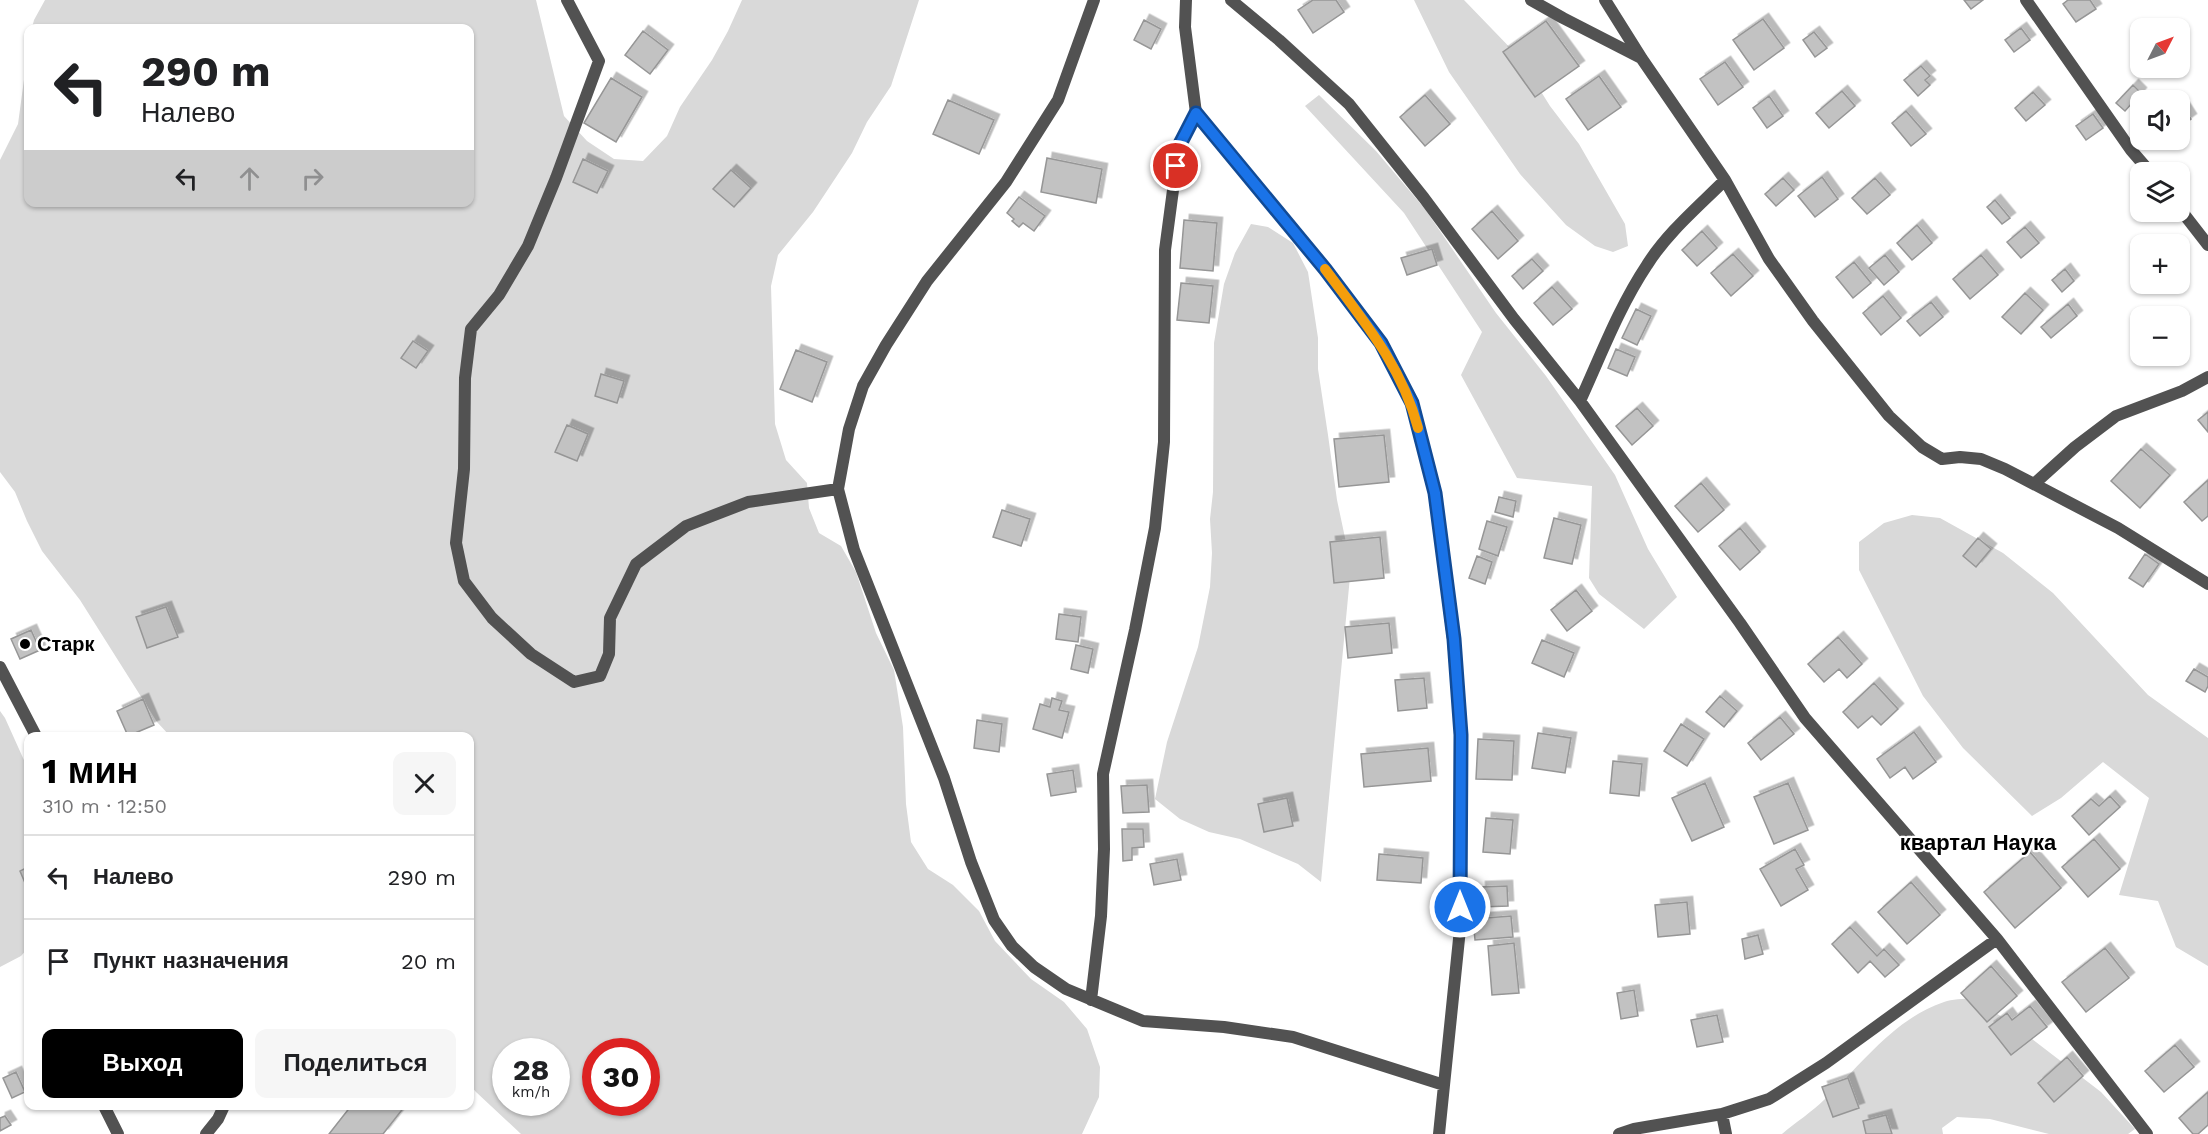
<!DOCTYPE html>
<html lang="ru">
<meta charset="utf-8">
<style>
body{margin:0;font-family:"Work Sans",sans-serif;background:#f6f6f6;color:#202124;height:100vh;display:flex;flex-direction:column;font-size:22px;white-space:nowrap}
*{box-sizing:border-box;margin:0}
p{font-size:20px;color:#757577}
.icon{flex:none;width:33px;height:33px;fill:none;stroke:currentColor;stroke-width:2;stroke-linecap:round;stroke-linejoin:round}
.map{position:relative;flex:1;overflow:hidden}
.panel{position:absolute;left:24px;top:732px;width:450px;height:378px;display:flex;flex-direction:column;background:#fff;border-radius:12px;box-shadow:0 2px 4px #0004}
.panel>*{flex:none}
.top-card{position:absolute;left:24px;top:24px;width:450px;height:183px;border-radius:12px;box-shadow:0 2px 4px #0004;background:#fff;color:#202124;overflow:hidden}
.needle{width:39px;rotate:48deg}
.buttons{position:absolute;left:2130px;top:18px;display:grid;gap:12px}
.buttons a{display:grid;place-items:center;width:60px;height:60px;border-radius:12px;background:#fff;box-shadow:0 2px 4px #0004;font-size:30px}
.speed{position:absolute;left:492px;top:1038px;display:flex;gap:12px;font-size:30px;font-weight:700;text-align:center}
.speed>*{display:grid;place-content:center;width:78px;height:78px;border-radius:50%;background:#fff;box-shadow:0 2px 4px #0004;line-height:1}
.speed small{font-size:15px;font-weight:400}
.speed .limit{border:9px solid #d22;background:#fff;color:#111}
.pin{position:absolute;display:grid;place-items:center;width:51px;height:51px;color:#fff;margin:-26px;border:3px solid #fff;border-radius:50%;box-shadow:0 2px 6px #0007}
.me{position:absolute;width:66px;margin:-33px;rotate:0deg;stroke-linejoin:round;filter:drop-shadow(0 0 4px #0008)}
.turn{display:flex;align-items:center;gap:21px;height:126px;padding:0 18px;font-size:27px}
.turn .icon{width:78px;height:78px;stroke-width:2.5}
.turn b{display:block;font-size:42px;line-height:51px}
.lanes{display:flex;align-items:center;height:57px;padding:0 18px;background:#0003;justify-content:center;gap:30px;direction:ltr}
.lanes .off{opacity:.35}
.round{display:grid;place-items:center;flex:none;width:63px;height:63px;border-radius:12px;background:#f6f6f6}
.summary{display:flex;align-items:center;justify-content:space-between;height:102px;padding:0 18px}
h1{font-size:36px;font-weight:700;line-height:45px;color:#000}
.button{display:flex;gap:12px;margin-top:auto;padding:12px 18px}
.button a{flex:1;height:69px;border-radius:12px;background:#000;color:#fff;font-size:24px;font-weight:700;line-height:69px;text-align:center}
.button a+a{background:#f6f6f6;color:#202124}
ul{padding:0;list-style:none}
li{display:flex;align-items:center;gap:18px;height:84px;padding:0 18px;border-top:2px solid #e0e0e0}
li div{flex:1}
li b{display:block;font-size:22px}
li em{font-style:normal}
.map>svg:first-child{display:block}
.green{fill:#d9d9d9;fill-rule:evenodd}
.building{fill:#c2c2c2;stroke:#969696;stroke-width:1.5;filter:url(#shadow)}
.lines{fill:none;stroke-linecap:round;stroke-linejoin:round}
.street{stroke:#525252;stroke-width:12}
.route-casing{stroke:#114b97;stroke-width:15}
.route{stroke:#1a73e8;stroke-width:10}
.slow{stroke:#f59e0b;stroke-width:10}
.poi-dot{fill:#000;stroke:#fff;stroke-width:2}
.labels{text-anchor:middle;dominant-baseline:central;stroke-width:4.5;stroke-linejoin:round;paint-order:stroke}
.poi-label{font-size:20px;font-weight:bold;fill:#000;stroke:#fff;text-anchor:start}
.quarter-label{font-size:22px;font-weight:bold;fill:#000;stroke:#fff}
</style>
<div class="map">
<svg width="2208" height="1134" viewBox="0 0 2208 1134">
<defs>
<filter id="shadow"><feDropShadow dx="5.5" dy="-5.5" stdDeviation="0" flood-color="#0004"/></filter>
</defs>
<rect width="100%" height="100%" fill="#fff"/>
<path class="green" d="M45,0H536L564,116L587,141L614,159L643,161L667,136L680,107L712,60L728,31L742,0H919L891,86L867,122L852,153L813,212L778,255L771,286L775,424L786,460L807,483L809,508L819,533L841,546L856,572L876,633L894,670L903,727L906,804L911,842L928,869L953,885L979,911L995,941L1031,979L1064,1002L1087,1029L1100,1067L1099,1097L1082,1134H521L476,1092L470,1085V736H170L157,722L80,600L42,551L27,521L15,492L0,472V160L18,124L28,50V202H470V28H32L34,20ZM506,1052H556V1102H506ZM596,1052H646V1102H596Z
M1414,0H1464L1520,58L1550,106L1579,144L1625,224L1628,246L1613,252L1595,246L1566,225L1520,174L1449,72Z
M1319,95L1376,151L1425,209L1496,313L1546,376L1615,475L1648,549L1677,597L1644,629L1599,594L1589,578L1592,486L1517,478L1461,375L1482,332L1404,213L1305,106Z
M1251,224L1268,227L1293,243L1308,272L1318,338V369L1328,435L1337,500L1351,566L1321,882L1298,864L1240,839L1209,832L1180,819L1155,799L1167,742L1198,647L1210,587L1212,553L1210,519L1213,492L1214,343L1224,284L1235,253Z
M1912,515L1940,518L2003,553L2053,593L2148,695L2208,738V966L2176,947L2158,901L2119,895L2149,798L2103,762L2061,798L2032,816L1963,748L1923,696L1859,570V542L1884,523Z
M0,711L5,718L28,769V948L21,956L0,967Z
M1972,998L2010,1022L2101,1092L2135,1129L2128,1134H2049L1990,1119L1957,1117L1942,1128L1943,1134H1782C1796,1122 1812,1112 1825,1099C1861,1065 1895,1018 1944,1002C1952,999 1963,999 1972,998Z"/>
<path class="building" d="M1313,0H1336L1344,12L1313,33L1298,10Z
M1964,0H1983L1971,9Z
M2068,0H2090L2096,9L2076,22L2063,4Z
M1763,19L1784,48L1754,70L1733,40Z
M1144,20L1161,29L1151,49L1134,40Z
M1546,21L1579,66L1535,97L1503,52Z
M2021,28L2030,40L2014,52L2005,40Z
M643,31L668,50L650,74L625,55Z
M1814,32L1827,48L1815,57L1803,40Z
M1725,62L1743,87L1718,105L1700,79Z
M1921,66L1930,76L1925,80L1930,85L1918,96L1904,80Z
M1599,76L1621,107L1588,130L1566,99Z
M611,78L642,97L616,142L584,123Z
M2133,85L2141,93L2125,111L2116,103Z
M1842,91L1855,106L1829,128L1816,113Z
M2033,92L2045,105L2026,121L2015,108Z
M1425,95L1450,124L1425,146L1400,117Z
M1769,96L1783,116L1767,128L1753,108Z
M948,100L994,120L979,154L933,134Z
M2180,102L2191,119L2180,127Z
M1906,111L1926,134L1911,146L1892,123Z
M2093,114L2103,128L2086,140L2076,126Z
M1047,158L1102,169L1096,203L1041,192Z
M583,159L608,171L597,193L573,182Z
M731,170L751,188L734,207L713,189Z
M1822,177L1838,199L1815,217L1798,196Z
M1783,178L1794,190L1776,206L1765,194Z
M1875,178L1890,195L1867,214L1852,198Z
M1019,197L1045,216L1034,231L1023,223L1019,227L1012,221L1014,219L1007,213Z
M1995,200L2010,218L2002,224L1987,207Z
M1492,211L1518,241L1498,259L1472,229Z
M1184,220L1217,223L1213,271L1180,268Z
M1917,225L1932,243L1912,260L1897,243Z
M2025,227L2039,243L2021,258L2007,242Z
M1702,231L1717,248L1697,266L1682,250Z
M1432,249L1437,265L1407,275L1401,258Z
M1733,254L1753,276L1731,296L1711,273Z
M1885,255L1899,272L1884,285L1869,268Z
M1981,255L1998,275L1970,299L1953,279Z
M1532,259L1543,271L1523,289L1512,276Z
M1854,262L1871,283L1853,298L1836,277Z
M2065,269L2074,281L2062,292L2052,280Z
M1181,283L1213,286L1209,323L1177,320Z
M1552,287L1572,309L1553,325L1534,303Z
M2025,293L2043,310L2021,334L2002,317Z
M1883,296L1901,318L1881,335L1863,313Z
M1931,302L1943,317L1920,336L1907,321Z
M2068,304L2077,316L2051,338L2041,327Z
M1636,309L1651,316L1637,345L1622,338Z
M413,341L428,351L416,368L401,358Z
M1616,349L1635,357L1627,376L1608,368Z
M796,350L827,362L812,402L780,389Z
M601,374L624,381L617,403L595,396Z
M1637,408L1653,426L1632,445L1616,426Z
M2208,412V432L2198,420Z
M567,425L588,434L577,461L555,452Z
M1384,435L1389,482L1339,487L1334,439Z
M2141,449L2170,475L2140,508L2111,481Z
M2208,480V516L2202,521L2184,502Z
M1701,483L1724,510L1698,532L1675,506Z
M1499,497L1516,501L1513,517L1495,512Z
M1002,510L1030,519L1021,546L993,537Z
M1554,518L1581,525L1572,564L1544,558Z
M1487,521L1507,527L1498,556L1479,549Z
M1740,528L1760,552L1740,570L1719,546Z
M1380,537L1384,578L1334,583L1330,542Z
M1978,538L1991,549L1976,567L1963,556Z
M2145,554L2159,564L2143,587L2129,578Z
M1477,556L1492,562L1485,584L1469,578Z
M1576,590L1592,611L1567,631L1551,610Z
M166,607L178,637L147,648L136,617Z
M1059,614L1081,617L1078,642L1056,639Z
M1389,623L1392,653L1348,658L1345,627Z
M31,630L40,650L20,659L11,639Z
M1838,637L1862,664L1847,678L1839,669L1824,682L1808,664Z
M1542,640L1574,653L1564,677L1532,663Z
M1076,645L1093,649L1088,673L1071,669Z
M2194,669L2208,677V686L2205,692L2186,681Z
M1424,678L1427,708L1398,711L1395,680Z
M1874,683L1898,709L1881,725L1872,716L1858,728L1843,712Z
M1720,696L1737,711L1724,727L1706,712Z
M1052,698L1062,701L1059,710L1069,712L1062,738L1033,729L1040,704L1050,707Z
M143,699L154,725L128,736L117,711Z
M1780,717L1794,734L1761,760L1748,743Z
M977,720L1002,724L999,752L974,748Z
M1681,724L1704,739L1687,766L1664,751Z
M1914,732L1936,762L1913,779L1905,767L1890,778L1877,759Z
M1538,733L1571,738L1565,773L1532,768Z
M1478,739L1514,741L1512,780L1476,779Z
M1428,748L1431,781L1364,787L1361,754Z
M1613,761L1642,764L1639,796L1610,793Z
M1073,770L1076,792L1051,796L1047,774Z
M1705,783L1724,827L1692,841L1672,798Z
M1788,783L1808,830L1774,844L1754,797Z
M1147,785L1149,812L1123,813L1121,786Z
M2110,796L2120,807L2089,835L2072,816L2091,799L2099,806Z
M1287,798L1293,826L1264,832L1258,804Z
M1486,818L1513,820L1510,854L1483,852Z
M1122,829H1143L1144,847L1132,848V860L1123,861Z
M2094,839L2120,869L2088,897L2062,867Z
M1795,849L1804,865L1796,869L1808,890L1781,906L1760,869Z
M2030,852L2061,888L2015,928L1984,892Z
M1379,854L1423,858L1421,883L1377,880Z
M1177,859L1181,880L1154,885L1150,864Z
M28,867V890L20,871Z
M1911,882L1940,915L1907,944L1878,912Z
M1507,886L1508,906L1481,907L1480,887Z
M1687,902L1690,934L1658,937L1655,905Z
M1511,916L1513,937L1475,940L1473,919Z
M1850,927L1877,956L1884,949L1899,965L1885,977L1870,961L1858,973L1832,944Z
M1758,935L1763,954L1745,959L1742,939Z
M1514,943L1519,993L1492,995L1488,946Z
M2105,948L2129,978L2086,1012L2062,982Z
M1991,966L2017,996L1987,1022L1961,993Z
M1634,990L1638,1016L1621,1019L1617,993Z
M2030,1006L2047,1027L2011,1055L1989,1027L2007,1013L2012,1020Z
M1717,1015L1723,1042L1697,1047L1691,1020Z
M2175,1045L2194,1067L2164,1092L2145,1071Z
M2067,1057L2083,1076L2054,1102L2038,1083Z
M16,1072L25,1092L12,1098L3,1078Z
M1848,1078L1859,1108L1833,1117L1822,1087Z
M2208,1092V1125L2198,1134H2193L2179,1118Z
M351,1106H405L383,1134H329Z
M1886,1115L1892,1134H1866L1863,1121Z
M5,1116L11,1125L0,1131V1118Z"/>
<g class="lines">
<path class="street" d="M567,0L599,61L556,178L528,246L499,295L471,329L465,378L464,469L456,543L464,581L492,618L531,654L574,682L600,676L609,654L610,618L636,564L686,526L748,502L838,489
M1094,0L1058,100L1006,182L927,281L886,345L863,386L849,429L838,489L854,550L944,778L971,862L994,920L1012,946L1034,967L1066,989L1143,1021L1224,1027L1293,1037L1444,1085
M1231,0L1279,40L1349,104L1424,198L1514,319L1580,401L1740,623L1805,718L1997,939L2147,1134
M1531,0L1563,18L1641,58
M1605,0L1642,59L1725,180L1769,259L1813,321L1889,416L1922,447L1942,459L1960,457L1981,459L2005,469L2118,528L2208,584
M2026,0L2131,150L2150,172
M1196,113L1325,269L1381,343L1412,403L1435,493L1453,639L1461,735L1460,929L1439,1134
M2180,209L2208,245
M1580,401C1601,355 1619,307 1647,265C1667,233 1698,207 1725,180
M2034,484L2075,447L2116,416L2182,391L2208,377
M0,667L36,736
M1091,1000L1101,916L1104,849L1103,774L1135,630L1155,528L1164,442L1165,250L1179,145L1196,113L1185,27L1186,0
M104,1106L118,1134
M206,1134L218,1119L224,1106
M1619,1134L1634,1129L1722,1114
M1726,1134L1722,1114L1769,1099L1826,1063L1997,939"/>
</g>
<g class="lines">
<g class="route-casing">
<path id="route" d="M1176,166L1179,146L1196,113L1325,269L1381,343L1412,403L1435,493L1454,639L1461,735L1460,907"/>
</g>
<use href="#route" class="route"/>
<path class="slow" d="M1325,269C1363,320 1402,366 1418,428"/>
</g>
<circle class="poi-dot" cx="25" cy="644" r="6"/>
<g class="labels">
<g class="poi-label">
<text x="37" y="644">Старк</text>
</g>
<g class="quarter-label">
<text x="1978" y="842">квартал Наука</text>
</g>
</g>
</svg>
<div class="buttons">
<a><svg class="needle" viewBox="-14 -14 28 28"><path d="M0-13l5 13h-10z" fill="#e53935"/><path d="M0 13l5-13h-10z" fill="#757577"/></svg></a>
<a><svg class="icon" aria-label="sound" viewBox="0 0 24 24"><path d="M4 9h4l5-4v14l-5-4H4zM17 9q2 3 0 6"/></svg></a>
<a><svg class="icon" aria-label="layers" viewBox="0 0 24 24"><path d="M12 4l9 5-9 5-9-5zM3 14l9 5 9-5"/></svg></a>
<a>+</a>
<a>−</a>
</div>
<div class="speed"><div>28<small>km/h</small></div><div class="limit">30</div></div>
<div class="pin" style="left:1176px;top:166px;background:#d93025"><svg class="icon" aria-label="arrive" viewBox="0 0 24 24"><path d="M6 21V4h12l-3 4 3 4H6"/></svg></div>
<svg class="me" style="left:1460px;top:907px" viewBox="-20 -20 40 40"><circle r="17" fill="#1a73e8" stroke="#fff" stroke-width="3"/><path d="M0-11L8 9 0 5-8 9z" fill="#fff"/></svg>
<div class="top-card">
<div class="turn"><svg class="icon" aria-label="left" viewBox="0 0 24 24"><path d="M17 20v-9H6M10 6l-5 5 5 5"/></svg><div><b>290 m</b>Налево</div></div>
<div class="lanes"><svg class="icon" aria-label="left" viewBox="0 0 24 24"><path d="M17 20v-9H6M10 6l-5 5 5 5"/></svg><svg class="icon off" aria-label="ahead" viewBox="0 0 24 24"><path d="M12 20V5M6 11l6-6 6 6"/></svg><svg class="icon off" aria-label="right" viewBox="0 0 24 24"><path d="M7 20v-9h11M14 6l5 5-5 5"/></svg></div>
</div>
<section class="panel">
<div class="summary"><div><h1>1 мин</h1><p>310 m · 12:50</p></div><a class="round"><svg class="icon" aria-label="close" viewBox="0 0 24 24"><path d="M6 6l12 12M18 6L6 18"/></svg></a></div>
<ul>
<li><svg class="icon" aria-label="left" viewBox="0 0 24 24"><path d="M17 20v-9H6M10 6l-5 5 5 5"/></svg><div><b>Налево</b></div><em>290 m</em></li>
<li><svg class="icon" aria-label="arrive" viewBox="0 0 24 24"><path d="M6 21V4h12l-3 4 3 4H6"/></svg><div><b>Пункт назначения</b></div><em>20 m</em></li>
</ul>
<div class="button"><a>Выход</a><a>Поделиться</a></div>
</section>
</div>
